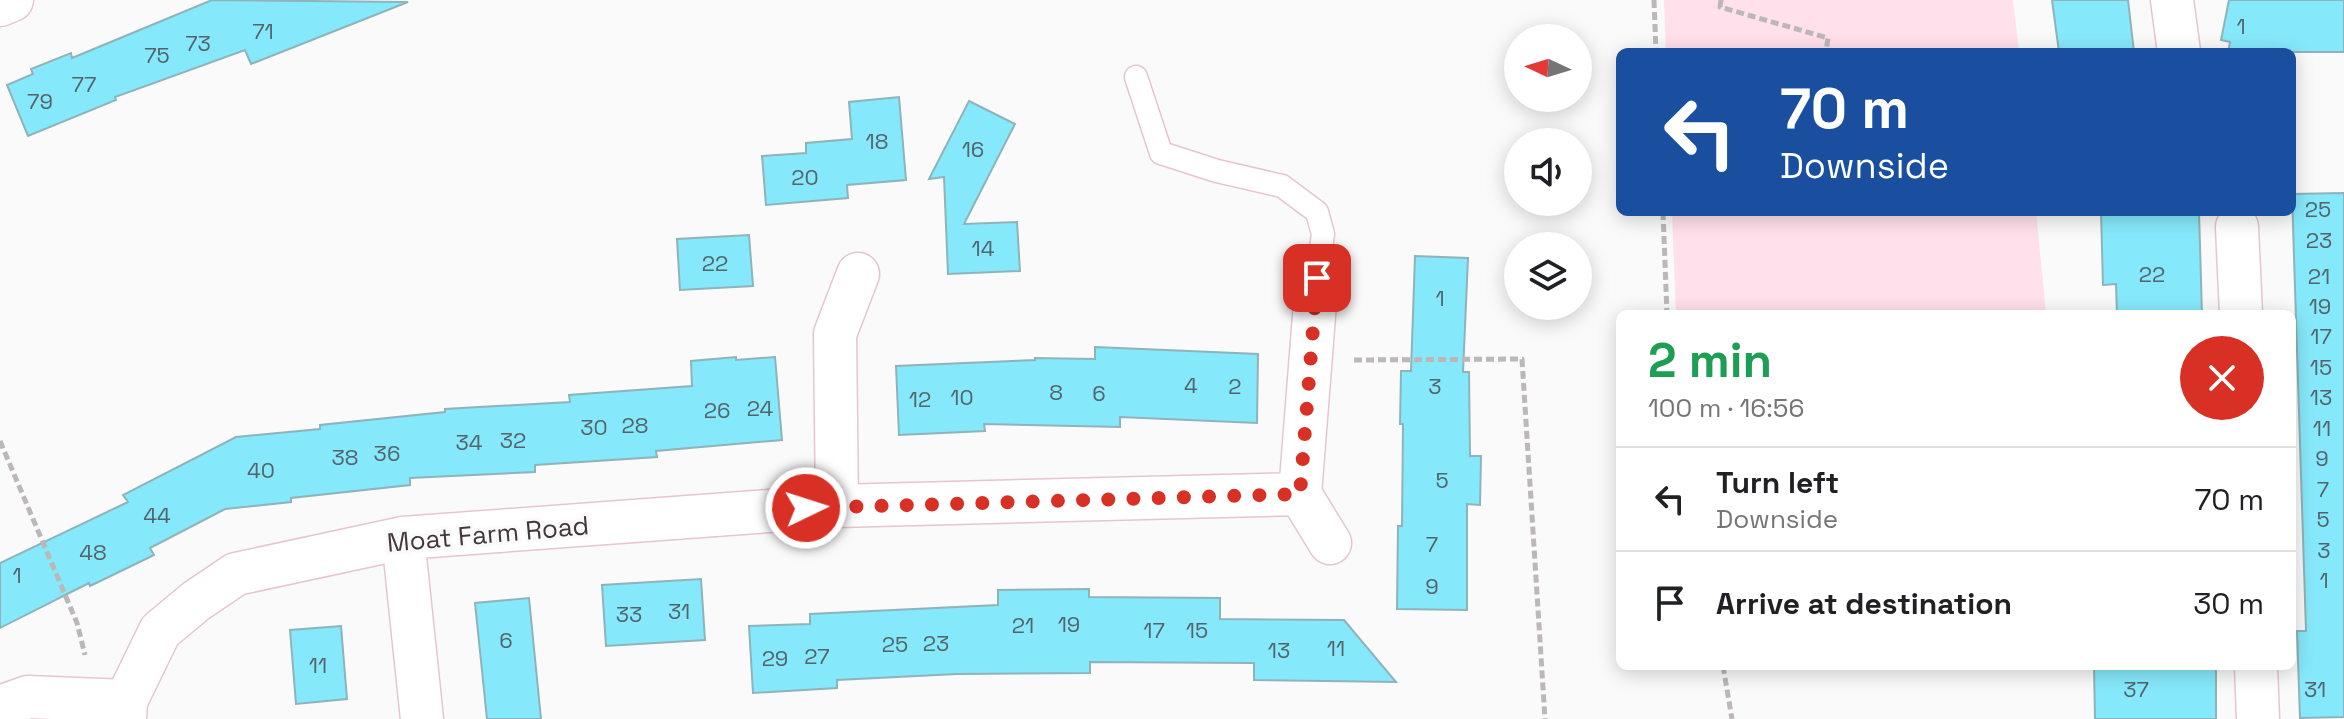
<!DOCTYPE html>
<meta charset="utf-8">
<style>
body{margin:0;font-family:"Space Grotesk",sans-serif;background:#f6f6f6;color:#202124;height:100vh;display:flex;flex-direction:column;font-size:30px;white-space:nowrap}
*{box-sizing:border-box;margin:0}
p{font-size:26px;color:#757577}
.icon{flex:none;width:44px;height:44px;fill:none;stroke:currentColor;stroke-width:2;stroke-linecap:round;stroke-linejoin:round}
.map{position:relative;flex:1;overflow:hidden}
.drawer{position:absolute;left:1616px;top:310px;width:680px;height:360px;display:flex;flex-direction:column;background:#fff;border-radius:12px;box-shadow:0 4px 20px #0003}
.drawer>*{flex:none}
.top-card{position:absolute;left:1616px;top:48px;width:680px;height:168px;border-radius:12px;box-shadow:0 4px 20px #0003;background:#1a4fa0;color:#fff;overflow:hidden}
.needle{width:52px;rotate:274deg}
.fabs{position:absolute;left:1504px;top:24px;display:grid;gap:16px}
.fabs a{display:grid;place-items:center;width:88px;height:88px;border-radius:50%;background:#fff;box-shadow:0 4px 20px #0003;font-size:40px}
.pin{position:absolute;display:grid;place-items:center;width:68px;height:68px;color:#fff;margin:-34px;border-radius:16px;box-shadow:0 4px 12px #0006}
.me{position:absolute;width:88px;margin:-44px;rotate:86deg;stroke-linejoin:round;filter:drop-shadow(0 0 6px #0008)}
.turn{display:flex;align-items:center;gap:28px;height:168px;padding:0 32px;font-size:36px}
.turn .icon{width:104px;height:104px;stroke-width:2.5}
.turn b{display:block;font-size:56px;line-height:68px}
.round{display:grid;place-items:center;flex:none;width:84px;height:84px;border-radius:42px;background:#f6f6f6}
.summary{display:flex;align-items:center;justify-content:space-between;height:136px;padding:0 32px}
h1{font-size:48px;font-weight:600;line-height:60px;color:#1e9e55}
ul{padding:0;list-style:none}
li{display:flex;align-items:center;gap:24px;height:104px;padding:0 32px;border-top:2px solid #e0e0e0}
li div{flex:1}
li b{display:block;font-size:30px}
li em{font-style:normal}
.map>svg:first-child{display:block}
.green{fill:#ffe0eb}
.building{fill:#86e9fb;stroke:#8fb3ba;stroke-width:2}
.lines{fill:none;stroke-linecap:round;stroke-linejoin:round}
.service-casing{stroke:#e6c5d2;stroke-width:25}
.minor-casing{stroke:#e6c5d2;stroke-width:45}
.path{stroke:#bcb7b9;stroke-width:5;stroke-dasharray:8 4;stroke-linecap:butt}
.service{stroke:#fff;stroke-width:22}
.minor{stroke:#fff;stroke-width:42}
.route{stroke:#d93025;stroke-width:14;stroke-dasharray:0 25.2}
.labels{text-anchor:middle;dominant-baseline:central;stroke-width:7;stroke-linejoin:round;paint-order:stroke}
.number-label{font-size:22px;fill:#54646c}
.street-label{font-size:26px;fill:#44373c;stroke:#fafafa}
</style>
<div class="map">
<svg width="2344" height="719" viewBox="0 0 2344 719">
<rect width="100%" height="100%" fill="#fafafa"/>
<path class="green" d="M1664,0H2013L2019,52H1666Z
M1672,212H2036L2046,314H1676Z"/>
<path class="building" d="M212,0L408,2L251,64L245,50L115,97L116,100L28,136L7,85L33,74L31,69L71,53L72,58Z
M2052,0H2128L2134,52H2059Z
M2229,0H2344V52H2228L2230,42L2221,40Z
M899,97L906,180L847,185L848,198L766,205L762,156L806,153V143L852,139L849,102Z
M969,101L1015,124L964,224L1017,222L1020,271L948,274L944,177L929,179Z
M2344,193V717L2300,718L2297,631H2306L2292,194Z
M2101,212H2199L2202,314H2117L2116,284L2103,285Z
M749,235L753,286L680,290L677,239Z
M1415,256L1468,258L1463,372H1469L1470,456H1481L1480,505L1467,504V610L1397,609L1398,526H1402L1403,424H1400L1401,371H1411Z
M1095,347L1258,354L1257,423L1120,417V427L984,424L985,431L899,435L896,366L1035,360V358L1095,359Z
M736,357V360L775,357L782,440L656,451L657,457L535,465V472L410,478V485L291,498V502L225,509L150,548L154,555L90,586L89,583L0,628V563L128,502L123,495L236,437L320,429V425L445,412V409L570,402L569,395L692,386L691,361Z
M701,579L705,640L606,646L602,585Z
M1089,589V597L1220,598V619L1344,620L1396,682L1254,680V663L1090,662V673L957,674L837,680V688L753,693L749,626L810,624V614L998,605V590Z
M529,598L541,719H487L475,603Z
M341,626L347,699L296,704L290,630Z
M2094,666H2216V719H2095Z"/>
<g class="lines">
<g class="service-casing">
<path id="service" d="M1136,77L1161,153L1217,171L1282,186L1317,212L1323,234L1317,278"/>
</g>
<g class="minor-casing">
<path id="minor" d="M2172,0L2179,52
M0,5L12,0
M2237,227L2241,314
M1317,278L1300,494L1330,543
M837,506L835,334L858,274
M403,538L422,719
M2256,666L2258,719
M0,707L28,697L126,701
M125,719L126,701L160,631L196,601L236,574L403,538L837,506L1300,494"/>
</g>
<path class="path" d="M1654,0L1656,52
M1721,0L1720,7L1828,38L1826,52
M1663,212L1667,314
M1354,360L1522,359L1545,719
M0,441L77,623L85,655
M1723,666L1732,719"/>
<use href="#service" class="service"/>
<use href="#minor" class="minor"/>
</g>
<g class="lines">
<path class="route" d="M806,508L1300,494L1317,278"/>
</g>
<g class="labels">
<g class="number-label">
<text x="2241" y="26">1</text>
<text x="263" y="31">71</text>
<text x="198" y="43">73</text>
<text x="157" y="55">75</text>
<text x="84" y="84">77</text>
<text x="40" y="101">79</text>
<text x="877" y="141">18</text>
<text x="973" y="149">16</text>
<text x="805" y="177">20</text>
<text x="2318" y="209">25</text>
<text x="2319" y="240">23</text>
<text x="983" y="248">14</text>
<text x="715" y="263">22</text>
<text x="2152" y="274">22</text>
<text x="2319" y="276">21</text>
<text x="1440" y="298">1</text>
<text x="2320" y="306">19</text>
<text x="2321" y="336">17</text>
<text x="2321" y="367">15</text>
<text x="1191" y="385">4</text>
<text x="1235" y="386">2</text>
<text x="1435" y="386">3</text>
<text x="1056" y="392">8</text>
<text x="1099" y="393">6</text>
<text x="962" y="397">10</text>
<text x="2321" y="397">13</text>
<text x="920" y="399">12</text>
<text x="760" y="408">24</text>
<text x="717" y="410">26</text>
<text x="635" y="425">28</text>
<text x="594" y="427">30</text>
<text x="2322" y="428">11</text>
<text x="513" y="440">32</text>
<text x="469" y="442">34</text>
<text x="387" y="453">36</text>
<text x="345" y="457">38</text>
<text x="2322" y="458">9</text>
<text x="261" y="470">40</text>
<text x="1442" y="480">5</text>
<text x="2323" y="489">7</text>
<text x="157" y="515">44</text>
<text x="2323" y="519">5</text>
<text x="1432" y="544">7</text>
<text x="2324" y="550">3</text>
<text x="93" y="552">48</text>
<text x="17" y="575">1</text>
<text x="2324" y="580">1</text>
<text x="1432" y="586">9</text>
<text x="679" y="611">31</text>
<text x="629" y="614">33</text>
<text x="1069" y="624">19</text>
<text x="1023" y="625">21</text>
<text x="1154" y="630">17</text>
<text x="1197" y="630">15</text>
<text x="506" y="640">6</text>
<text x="936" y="643">23</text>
<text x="895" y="644">25</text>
<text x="1336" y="648">11</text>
<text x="1279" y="650">13</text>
<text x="817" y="656">27</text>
<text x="775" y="658">29</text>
<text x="318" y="665">11</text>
<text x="2136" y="689">37</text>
<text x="2315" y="689">31</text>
</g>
<g class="street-label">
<text transform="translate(488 534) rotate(-5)">Moat Farm Road</text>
</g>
</g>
</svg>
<div class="fabs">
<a><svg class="needle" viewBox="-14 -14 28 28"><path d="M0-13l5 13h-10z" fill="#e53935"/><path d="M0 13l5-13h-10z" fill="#757577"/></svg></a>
<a><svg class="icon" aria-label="sound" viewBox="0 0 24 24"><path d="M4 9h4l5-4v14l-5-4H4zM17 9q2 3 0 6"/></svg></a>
<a><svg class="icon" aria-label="layers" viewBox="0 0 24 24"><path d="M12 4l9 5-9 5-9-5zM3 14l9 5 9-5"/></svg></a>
</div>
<div class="pin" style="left:1317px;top:278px;background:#d93025"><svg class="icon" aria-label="arrive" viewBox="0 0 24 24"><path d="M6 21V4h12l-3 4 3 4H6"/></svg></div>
<svg class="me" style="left:806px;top:508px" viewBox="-20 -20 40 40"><circle r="17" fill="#d93025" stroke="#fff" stroke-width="3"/><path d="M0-11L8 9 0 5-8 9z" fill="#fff"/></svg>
<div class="top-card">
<div class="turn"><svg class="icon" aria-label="left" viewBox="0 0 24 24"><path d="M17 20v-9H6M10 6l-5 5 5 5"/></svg><div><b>70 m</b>Downside</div></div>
</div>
<section class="drawer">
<div class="summary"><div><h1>2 min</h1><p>100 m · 16:56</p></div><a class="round" style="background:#d93025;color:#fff"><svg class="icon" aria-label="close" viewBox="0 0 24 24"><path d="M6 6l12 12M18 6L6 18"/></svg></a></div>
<ul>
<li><svg class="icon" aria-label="left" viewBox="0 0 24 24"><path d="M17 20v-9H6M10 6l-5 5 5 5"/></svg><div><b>Turn left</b><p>Downside</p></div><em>70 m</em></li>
<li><svg class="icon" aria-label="arrive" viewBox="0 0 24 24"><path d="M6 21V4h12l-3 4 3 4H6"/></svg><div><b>Arrive at destination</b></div><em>30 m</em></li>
</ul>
</section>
</div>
